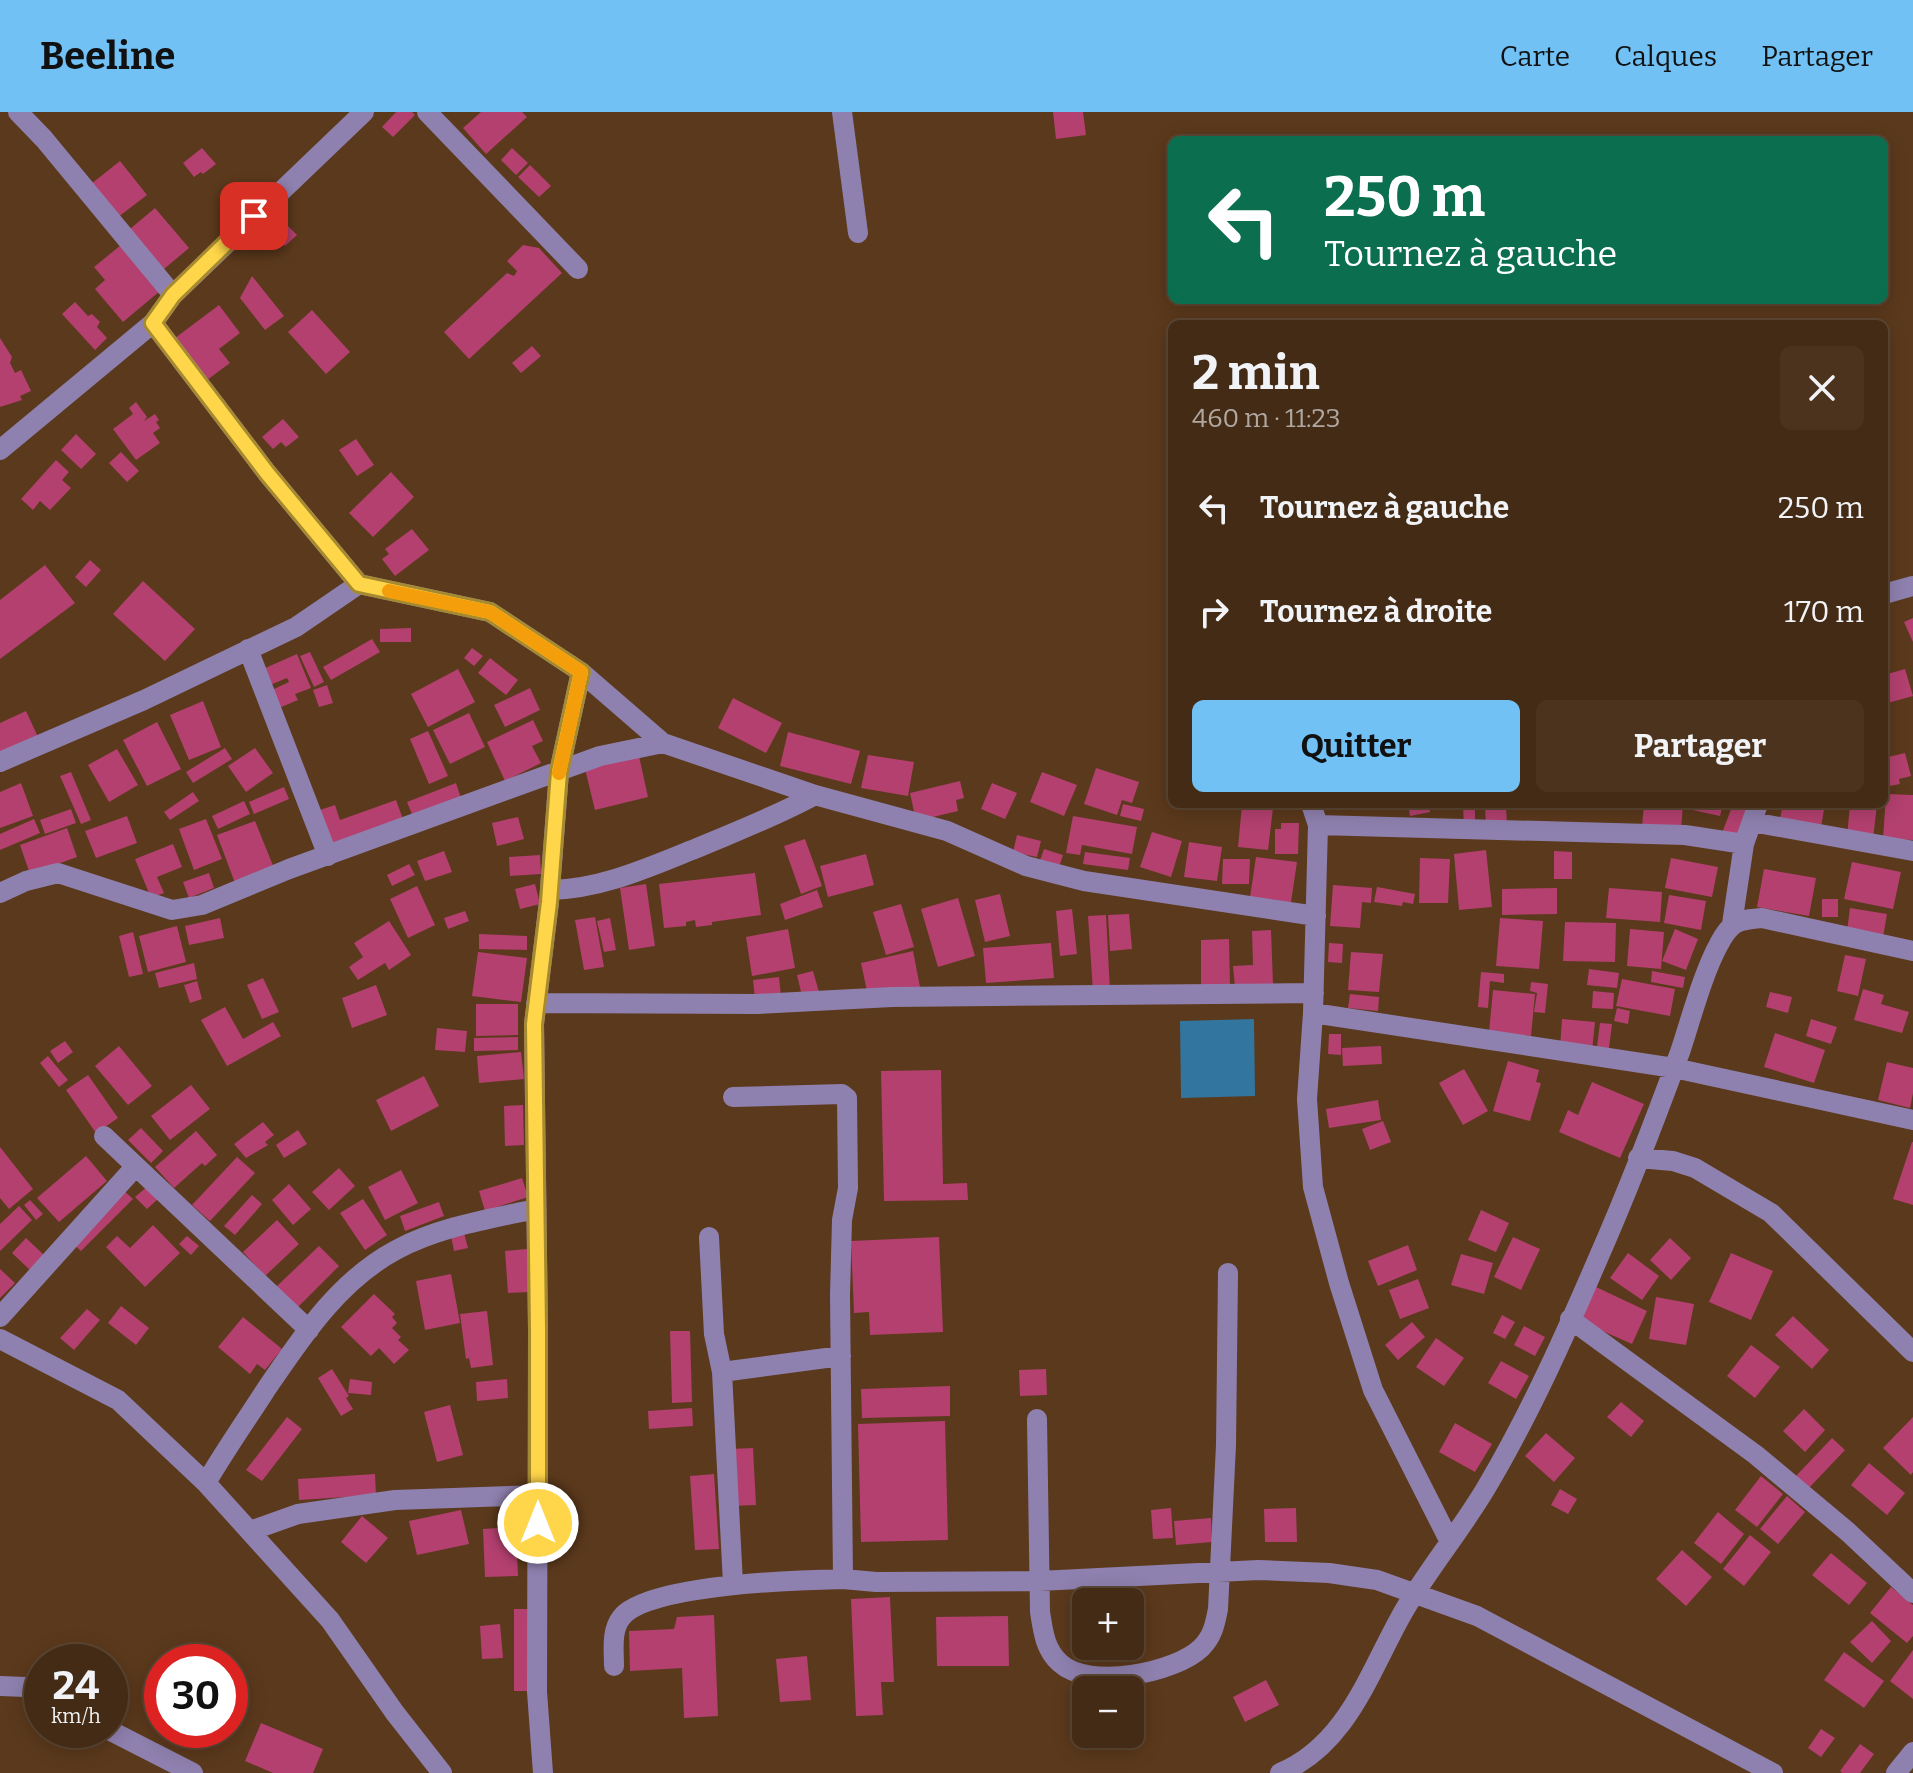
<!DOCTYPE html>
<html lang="fr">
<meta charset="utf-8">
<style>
body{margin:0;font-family:Bitter,serif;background:#4b331e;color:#f1f3f6;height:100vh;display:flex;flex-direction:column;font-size:30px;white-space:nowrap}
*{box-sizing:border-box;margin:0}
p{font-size:26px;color:#afa7a0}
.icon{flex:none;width:44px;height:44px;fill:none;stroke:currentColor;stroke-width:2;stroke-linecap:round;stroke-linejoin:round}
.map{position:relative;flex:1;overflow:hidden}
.drawer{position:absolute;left:1168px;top:208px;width:720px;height:488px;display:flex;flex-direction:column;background:#442b15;border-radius:12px;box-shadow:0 4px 20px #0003,0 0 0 2px #5c4734}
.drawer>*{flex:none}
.guide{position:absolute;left:1168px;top:24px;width:720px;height:168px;border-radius:12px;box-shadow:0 4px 20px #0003,0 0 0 2px #5c4734;background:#0b6e4f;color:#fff;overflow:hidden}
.buttons{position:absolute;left:1072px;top:1476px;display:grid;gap:16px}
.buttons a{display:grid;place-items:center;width:72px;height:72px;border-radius:12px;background:#442b15;box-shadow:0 4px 20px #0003,0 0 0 2px #5c4734;font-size:40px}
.speed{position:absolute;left:24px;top:1532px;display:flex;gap:16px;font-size:40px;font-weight:700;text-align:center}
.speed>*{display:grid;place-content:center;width:104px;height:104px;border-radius:50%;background:#442b15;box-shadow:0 4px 20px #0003,0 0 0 2px #5c4734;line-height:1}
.speed small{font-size:20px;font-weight:400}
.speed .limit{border:12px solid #d22;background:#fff;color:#111}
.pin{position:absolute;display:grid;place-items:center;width:68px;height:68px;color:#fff;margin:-34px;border-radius:16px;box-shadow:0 4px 12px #0006}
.me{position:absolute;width:88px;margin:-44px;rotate:0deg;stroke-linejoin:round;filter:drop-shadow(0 0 6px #0008)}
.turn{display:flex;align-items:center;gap:28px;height:168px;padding:0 24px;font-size:36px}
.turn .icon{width:104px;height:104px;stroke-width:2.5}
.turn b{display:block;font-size:56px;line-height:68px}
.round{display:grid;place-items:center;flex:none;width:84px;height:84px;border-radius:12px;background:#4b331e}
.head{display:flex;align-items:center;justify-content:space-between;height:136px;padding:0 24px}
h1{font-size:48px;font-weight:700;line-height:60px}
.action{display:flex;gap:16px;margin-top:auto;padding:16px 24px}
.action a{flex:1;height:92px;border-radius:12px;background:#71c1f5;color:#111;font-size:32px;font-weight:700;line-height:92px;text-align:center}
.action a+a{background:#4b331e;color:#f1f3f6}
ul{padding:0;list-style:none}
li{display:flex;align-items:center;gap:24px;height:104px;padding:0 24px}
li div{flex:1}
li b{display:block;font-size:30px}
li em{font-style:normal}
header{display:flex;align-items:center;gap:48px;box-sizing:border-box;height:112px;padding:0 40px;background:#71c1f5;color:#111}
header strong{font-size:38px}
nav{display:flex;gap:44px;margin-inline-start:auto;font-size:28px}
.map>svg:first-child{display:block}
.water{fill:#32759e}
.building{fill:#b3406f}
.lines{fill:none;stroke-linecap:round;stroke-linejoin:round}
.minor{stroke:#8f81af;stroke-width:20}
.route-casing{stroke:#a68a30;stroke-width:20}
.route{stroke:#ffd54a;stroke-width:14}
.slow{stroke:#f59e0b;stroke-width:14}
</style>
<header>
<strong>Beeline</strong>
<nav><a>Carte</a><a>Calques</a><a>Partager</a></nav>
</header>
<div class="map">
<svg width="1913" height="1661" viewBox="0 0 1913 1661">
<rect width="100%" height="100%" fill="#5b391c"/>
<path class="water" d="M1254,907L1255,984L1181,986L1180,909Z"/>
<path class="building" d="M396,0H412L415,3L393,25L382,15Z
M481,0H522L527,5L486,42L463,16Z
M1053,0H1083L1086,23L1056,27Z
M202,36L216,52L203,62L201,60L194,65L183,51Z
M512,36L528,51L516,63L501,48Z
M120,49L147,83L113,109L86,76Z
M530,53L551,74L539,85L518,65Z
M155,96L189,136L164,157L130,117Z
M280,106L297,123L285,134L269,117Z
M121,133L160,179L123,210L95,177L105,168L94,155Z
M523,133L539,136L562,161L469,247L444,220L507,161L514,164L517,159L507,149Z
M252,164L284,204L265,218L240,186Z
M75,190L88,204L92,202L100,210L97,215L107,226L95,238L62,202Z
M219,193L240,221L219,237L230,251L207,268L175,226Z
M312,198L350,240L326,262L288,220Z
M0,226L12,245L10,251L15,261L21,258L31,279L20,284L22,288L0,295Z
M532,234L541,244L521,261L512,251Z
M136,290L147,305L144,309L155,302L159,308L156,310L160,316L153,321L160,331L136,348L113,317L133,302L129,296Z
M283,307L299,325L286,335L281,330L273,337L262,325Z
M76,322L96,342L81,357L61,338Z
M356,327L374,353L357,364L339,338Z
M121,340L139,359L127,370L109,351Z
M56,348L69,360L62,368L71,376L50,398L40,389L33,398L21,387Z
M391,360L414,385L373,425L349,401Z
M412,417L429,438L395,464L382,447L389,442L385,437Z
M90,448L101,458L86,475L75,465Z
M45,453L75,491L0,547V488Z
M143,469L195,517L165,549L113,502Z
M1913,506V530L1904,510Z
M411,516V530H380V517Z
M372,527L380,540L331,568L323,555Z
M472,536L483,544L474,554L464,546Z
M310,540L324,570L314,575L300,544Z
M297,542L311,576L295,582L298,588L279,596L272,578L289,570L287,566L270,573L263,557Z
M490,546L518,568L506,583L478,561Z
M458,557L475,590L428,615L411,582Z
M1905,557L1913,584L1884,592V563Z
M327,573L333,591L319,595L313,578Z
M530,576L540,598L505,615L494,593Z
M733,586L782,611L766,641L718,616Z
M203,589L221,635L189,648L170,603Z
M26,599L38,625L0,643V611Z
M469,601L485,635L450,652L433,618Z
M533,608L543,629L532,634L541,651L505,669L487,630Z
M157,610L181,657L147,674L123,628Z
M428,619L448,664L429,672L410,627Z
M788,620L860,639L851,672L780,654Z
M225,636L232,647L193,671L186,660Z
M255,636L273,661L246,680L228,654Z
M117,637L138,673L109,690L88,653Z
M1905,641L1911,664L1899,667L1900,672L1884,675V646Z
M868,643L914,650L908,684L861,676Z
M639,644L648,685L595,698L585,657Z
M1096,656L1139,670L1132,691L1122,688L1117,703L1084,692Z
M71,660L91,708L81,712L60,664Z
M1042,660L1077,673L1064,704L1030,690Z
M960,669L964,686L956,688L958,699L916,709L910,681Z
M21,671L33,704L0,716V680Z
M456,671L462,689L414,707L407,690Z
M992,671L1017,681L1005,707L981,697Z
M284,675L289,687L254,702L249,690Z
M193,680L199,689L170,708L164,700Z
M1886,682L1913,683V728L1883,727Z
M396,688L404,710L331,736L317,699L335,693L340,708Z
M244,689L250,702L218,717L212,704Z
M1123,692L1144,697L1141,709L1120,704Z
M1408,692H1429L1430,700L1410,704Z
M1463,692H1475V716H1464Z
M1485,692H1506L1507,716H1486Z
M1644,692H1683L1681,717L1642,715Z
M1690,692H1723L1720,704L1688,697Z
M1733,692L1748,694L1735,730L1721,724Z
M1783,692H1825L1821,715L1780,707Z
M1850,692H1877L1873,727L1847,725Z
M1242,693L1273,696L1268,738L1238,735Z
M71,697L76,711L45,722L40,708Z
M127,704L137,731L96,746L85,719Z
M1073,704L1137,715L1132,742L1082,733L1080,743L1066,741Z
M518,705L524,727L497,734L492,711Z
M34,707L40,721L0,738V722Z
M206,707L222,747L194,758L179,717Z
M255,709L274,756L235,771L217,723Z
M1281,711H1299L1298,742H1275V717H1281Z
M67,716L77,745L30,762L20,733Z
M1152,720L1182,729L1171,765L1140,755Z
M1017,723L1041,729L1037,745L1013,740Z
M805,727L822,774L801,782L784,734Z
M1189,730L1222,735L1217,769L1184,765Z
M173,732L182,755L157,765L164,781L151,786L135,747Z
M1044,737L1063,743L1057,761L1038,754Z
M1486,738L1492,795L1459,798L1454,742Z
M444,739L452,760L425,769L417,749Z
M1554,739L1572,740V767H1554Z
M1085,740L1130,746L1128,758L1083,752Z
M866,742L874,773L828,785L820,754Z
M540,743L541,762L510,764L509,745Z
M1256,745L1297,750L1290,797L1249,792Z
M1420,746L1450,747L1448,791H1419Z
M1671,746L1718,755L1712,785L1665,776Z
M1223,747H1250L1249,772H1222Z
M1852,750L1901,760L1893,797L1844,787Z
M409,752L415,763L392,774L387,763Z
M1764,757L1816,766L1809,804L1757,795Z
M209,761L214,776L189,786L183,770Z
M755,761L761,803L712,810V813L696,815L695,808L686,810V814L664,816L659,772Z
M535,772L540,792L520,797L515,777Z
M646,772L655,834L629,838L620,776Z
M1333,773L1372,776L1371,791L1362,790L1360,816L1330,814Z
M417,774L435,813L408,826L390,787Z
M1377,775L1415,782L1413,792L1403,790L1402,794L1374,790Z
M1557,776V802L1502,803V777Z
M1609,776L1662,780L1660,810L1606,806Z
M817,778L823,795L785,808L780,792Z
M1000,782L1010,824L985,830L975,788Z
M1669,783L1706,789L1701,818L1664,811Z
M958,786L975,844L938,855L921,797Z
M1822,787H1838V805H1822Z
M901,792L914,835L886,843L873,800Z
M1850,796L1887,802L1883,825L1847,819Z
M1072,797L1077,842L1060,844L1056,799Z
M465,799L469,809L448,817L444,806Z
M1129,802L1132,837L1110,839L1108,803Z
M1106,803L1110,879L1093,880L1088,804Z
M595,805L604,855L584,858L575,808Z
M220,806L224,826L189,833L185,814Z
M610,806L616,838L604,840L597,809Z
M1500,806L1543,809L1539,857L1496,854Z
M389,809L411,843L389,858L385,851L358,868L349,855L363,845L354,831Z
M1565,810L1616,811L1615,850L1563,849Z
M177,814L186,850L148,860L139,824Z
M788,817L795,856L752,864L746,825Z
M1630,817L1664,820L1661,857L1627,854Z
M1675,817L1698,827L1686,858L1662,849Z
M1271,818L1273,872L1235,875L1233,854L1253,853L1252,819Z
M133,820L143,862L129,865L119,824Z
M479,822L527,824V838L479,837Z
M1229,827L1230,873H1201V828Z
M1051,831L1054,866L986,871L983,836Z
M1329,831L1343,832L1342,851L1328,850Z
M913,839L921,880L868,884L861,851Z
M478,840L527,846L521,890L472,884Z
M1351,840L1383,842L1379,880L1348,878Z
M1845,843L1866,847L1858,884L1837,879Z
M194,851L197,867L159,876L155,861Z
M1589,857L1619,861L1617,876L1587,873Z
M813,859L819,880L802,884L797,863Z
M1652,859L1685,865L1683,876L1651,870Z
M1481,860L1504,862V871L1490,869L1488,896L1478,895Z
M779,865L781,884L755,887L753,868Z
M263,866L279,900L262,907L247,873Z
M1622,867L1675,877L1670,904L1616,894Z
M197,869L202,887L190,891L184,873Z
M1531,870L1548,872L1545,901L1534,900L1537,881L1530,879Z
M376,873L387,903L352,916L342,886Z
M1863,877L1884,883L1881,892L1909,900L1902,921L1854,908Z
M1493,878L1535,882L1531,924L1489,920Z
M1593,879L1614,881L1613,897L1592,896Z
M1770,880L1792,885L1788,901L1766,895Z
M1350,882L1379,885L1378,899L1348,896Z
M476,892H518V923L476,924Z
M225,895L243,927L273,910L281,924L227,954L201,908Z
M1617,896L1630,899L1628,912L1614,909Z
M1562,907L1595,910L1592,939L1560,936Z
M1811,907L1837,915L1831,932L1806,924Z
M1600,911L1612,912L1608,944L1596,942Z
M437,916L467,919L465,940L435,938Z
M1775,921L1825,938L1814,971L1764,955Z
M1329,922H1341V943L1328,942Z
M518,925V938L474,939V926Z
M65,929L73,940L58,951L50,939Z
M119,934L152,974L128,993L95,954Z
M1381,934L1382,952L1343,954L1342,936Z
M521,940L524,967L479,971L477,944Z
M48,944L68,968L59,975L40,951Z
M1508,949L1539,958L1536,970L1541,971L1530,1009L1493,999Z
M1887,950L1913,956V981L1910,996L1878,988Z
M1464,957L1488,999L1463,1013L1439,971Z
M941,958L943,1072L967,1071L968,1088L884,1089L881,959Z
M88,963L118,1006L96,1021L66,978Z
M424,964L439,994L391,1019L376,988Z
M1592,970L1644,992L1620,1046L1559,1020L1568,998L1578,1003Z
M191,973L210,997L170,1028L151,1004Z
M1378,988L1381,1008L1329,1016L1326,997Z
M523,993L524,1033L505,1034L504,994Z
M1383,1009L1391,1030L1370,1038L1362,1017Z
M263,1010L274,1023L265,1030L268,1033L246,1046L234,1032Z
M141,1016L163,1039L151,1051L128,1028Z
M298,1018L307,1032L284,1046L276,1033Z
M196,1019L217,1043L205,1054L202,1051L174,1076L155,1055Z
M1912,1030H1913V1093L1893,1087Z
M0,1035L33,1077L9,1097L0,1086Z
M86,1044L107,1069L59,1110L37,1086Z
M237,1045L255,1061L210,1109L192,1093Z
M339,1056L355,1074L329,1098L312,1080Z
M401,1058L418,1091L385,1108L368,1075Z
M522,1066L528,1085L485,1099L479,1079Z
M289,1072L311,1097L293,1113L272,1088Z
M148,1074L159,1086L147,1097L135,1085Z
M122,1077L133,1087L81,1139L70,1129Z
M252,1083L262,1092L235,1123L224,1114Z
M363,1087L387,1123L365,1138L340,1101Z
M30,1088L43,1102L36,1108L24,1093Z
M439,1090L444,1104L405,1119L400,1104Z
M19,1094L32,1108L0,1139V1112Z
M1481,1098L1509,1111L1496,1140L1468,1128Z
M277,1108L299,1132L265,1164L243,1140Z
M153,1113L180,1141L145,1175L106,1135L117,1124L130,1136Z
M464,1121L468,1136L454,1139L451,1124Z
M187,1124L199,1134L191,1143L179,1132Z
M939,1125L943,1220L870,1223L869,1200L854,1201L851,1129Z
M1513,1125L1540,1137L1521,1178L1494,1165Z
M26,1126L44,1143L30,1158L12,1141Z
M1670,1126L1691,1146L1671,1168L1650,1148Z
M1408,1133L1417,1158L1378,1174L1368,1149Z
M319,1134L339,1154L297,1196L276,1175Z
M527,1137L530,1180L508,1181L505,1139Z
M1628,1141L1659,1164L1642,1188L1610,1166Z
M1731,1141L1773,1159L1751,1208L1709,1190Z
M1461,1142L1493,1151L1484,1182L1451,1173Z
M0,1157L15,1171L0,1186Z
M451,1162L460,1211L425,1218L416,1169Z
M1418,1167L1429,1196L1400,1207L1389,1178Z
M1596,1175L1647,1199L1632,1232L1580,1209Z
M374,1182L395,1202L392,1205L397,1211L392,1216L401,1225L398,1228L409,1238L394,1252L379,1236L371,1244L341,1215Z
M1656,1185L1694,1192L1686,1233L1649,1227Z
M121,1194L149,1216L136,1233L108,1211Z
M87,1197L100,1208L74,1238L60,1226Z
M487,1199L493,1253L471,1256L469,1246L466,1247L460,1202Z
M1502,1203L1515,1210L1505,1227L1493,1221Z
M1793,1204L1829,1238L1812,1257L1775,1223Z
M243,1205L282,1237L265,1258L257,1252L250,1262L218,1235Z
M1412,1210L1425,1225L1398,1248L1385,1233Z
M1524,1214L1545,1225L1535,1244L1514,1233Z
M670,1219H690L692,1290L672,1291Z
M1436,1226L1464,1246L1444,1274L1416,1255Z
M1751,1233L1780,1255L1755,1286L1727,1264Z
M1501,1249L1529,1264L1516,1287L1488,1271Z
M332,1257L349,1284L346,1286L353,1297L341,1304L318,1266Z
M1046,1257L1047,1283L1020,1284L1019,1258Z
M350,1267L372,1270L371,1283L348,1281Z
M507,1267L508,1286L477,1289L476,1270Z
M950,1274V1304L862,1306L861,1277Z
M1621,1290L1644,1309L1631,1325L1607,1305Z
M450,1293L463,1343L437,1350L424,1300Z
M692,1296L693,1314L649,1317L648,1299Z
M1804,1297L1825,1318L1805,1340L1783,1319Z
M287,1305L302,1317L262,1369L246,1358Z
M1913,1305V1360L1911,1363L1883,1336Z
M945,1309L948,1428L861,1430L858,1312Z
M1455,1311L1492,1332L1475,1360L1439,1340Z
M1546,1321L1575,1346L1554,1370L1525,1344Z
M1832,1326L1845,1338L1808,1377L1795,1365Z
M753,1336L756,1393L731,1394L729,1337Z
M1869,1351L1905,1381L1887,1403L1851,1373Z
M375,1362L376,1383L299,1388L298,1367Z
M714,1362L719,1437L695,1438L690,1364Z
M1761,1364L1783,1382L1757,1415L1735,1398Z
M1560,1377L1577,1387L1568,1402L1551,1393Z
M1787,1384L1805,1400L1778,1432L1760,1417Z
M1171,1396L1173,1426L1153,1427L1151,1398Z
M1296,1396L1297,1430H1265L1264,1397Z
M461,1398L469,1432L417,1443L409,1409Z
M1718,1400L1744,1422L1721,1452L1694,1431Z
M362,1404L388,1426L366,1451L341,1430Z
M1211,1406L1212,1430L1176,1433L1174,1409Z
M516,1415L518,1464L485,1465L483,1417Z
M1750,1423L1771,1440L1744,1474L1723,1457Z
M1682,1438L1712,1465L1686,1494L1656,1467Z
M1831,1441L1867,1471L1849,1493L1812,1463Z
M1891,1475L1913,1493V1524L1907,1531L1870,1501Z
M890,1485L894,1570H881L883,1603L856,1604L851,1487Z
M514,1497H533V1579H514Z
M714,1503L718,1604L684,1606L682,1556L630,1559L629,1519L674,1517L677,1505Z
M1008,1504L1009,1554H937L936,1505Z
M1872,1509L1891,1529L1872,1551L1850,1530Z
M500,1512L503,1546L482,1547L480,1514Z
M1913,1538V1587L1890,1569Z
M1844,1540L1884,1569L1864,1596L1824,1568Z
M807,1544L811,1588L780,1590L776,1547Z
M1266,1568L1279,1593L1245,1610L1233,1585Z
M261,1611L323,1637L313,1661H273L245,1649Z
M1821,1617L1835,1626L1821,1645L1808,1636Z
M1860,1632L1874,1642L1860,1661H1842L1840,1659Z"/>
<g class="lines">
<path class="minor" d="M18,0L44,27L173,183
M427,0L578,157
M842,0L858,121
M153,211L267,361L359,472L490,500L581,560L663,631L815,683L947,719L1026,754L1084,769L1316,804
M0,338L153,211L173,183L364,0
M1884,482L1913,474
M248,537L328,744
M0,650L144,588L296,515L359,472
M1311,692L1318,713L1313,901L1307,987L1313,1075L1339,1171L1373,1278L1450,1430
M1752,710L1913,739
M1318,713L1685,723L1744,732
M550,778C602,777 649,755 697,736C737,719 777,704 815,683
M0,781L26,769L58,761L172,798L202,793L289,757L600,644L663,631
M1732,812L1744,732L1758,692
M536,891L757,892L892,885L1314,881
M1313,901L1674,956L1913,1008
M733,985L842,982L847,986L848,1076L842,1108L840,1183L843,1467L876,1470L1039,1469L1258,1458L1329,1461L1377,1468L1477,1504L1773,1661
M104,1024L309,1218
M1638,1046L1673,1049L1695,1056L1771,1101L1913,1240
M709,1125L714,1222L722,1260L733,1472
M0,1205L135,1055
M1570,1207L1756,1343L1848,1420L1913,1481
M0,1227L118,1288L206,1371L330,1508L395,1601L442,1661
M722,1260L841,1244
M1037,1307L1040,1500C1043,1519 1045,1538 1060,1551C1089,1578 1175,1561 1201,1536C1213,1524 1215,1512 1218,1497L1226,1333L1228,1161
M206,1371C224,1340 245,1310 265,1279C301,1226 338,1169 396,1138C439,1115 489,1107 536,1097
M250,1419L298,1402L395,1388L538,1383
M614,1554C614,1539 611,1519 621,1506C645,1472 801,1468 843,1467
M0,1574L26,1575L42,1584
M109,1618L193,1661
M543,1661L537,1580L538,1217L534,912L549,790L559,660L581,560
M1280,1661C1349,1632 1370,1557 1405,1497C1430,1455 1461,1418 1486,1376C1530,1302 1566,1221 1600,1142C1629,1076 1655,1008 1680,940C1691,907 1703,861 1719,832C1731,809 1738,808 1762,806L1913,839
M1896,1661L1913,1640"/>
</g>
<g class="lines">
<g class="route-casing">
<path id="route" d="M254,104L173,183L153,211L267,361L359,472L490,500L581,560L559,660L549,790L534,912L538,1217V1411"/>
</g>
<use href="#route" class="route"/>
<path class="slow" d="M389,479L490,500L581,560L559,661"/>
</g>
</svg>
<div class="buttons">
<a>+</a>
<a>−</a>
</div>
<div class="speed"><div>24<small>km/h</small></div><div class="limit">30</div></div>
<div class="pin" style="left:254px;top:104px;background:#d93025"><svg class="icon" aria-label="arrive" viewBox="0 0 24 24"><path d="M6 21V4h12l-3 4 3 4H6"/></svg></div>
<svg class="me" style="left:538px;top:1411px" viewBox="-20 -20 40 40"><circle r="17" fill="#ffd54a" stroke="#fff" stroke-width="3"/><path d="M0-11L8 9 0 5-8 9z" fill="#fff"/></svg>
<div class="guide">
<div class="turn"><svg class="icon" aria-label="left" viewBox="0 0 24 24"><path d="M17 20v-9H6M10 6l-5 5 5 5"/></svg><div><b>250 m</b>Tournez à gauche</div></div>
</div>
<section class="drawer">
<div class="head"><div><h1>2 min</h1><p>460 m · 11:23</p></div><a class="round"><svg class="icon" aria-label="close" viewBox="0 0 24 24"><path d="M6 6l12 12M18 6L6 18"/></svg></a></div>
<ul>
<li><svg class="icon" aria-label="left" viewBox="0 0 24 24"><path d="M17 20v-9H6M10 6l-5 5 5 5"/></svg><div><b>Tournez à gauche</b></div><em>250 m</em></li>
<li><svg class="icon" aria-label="right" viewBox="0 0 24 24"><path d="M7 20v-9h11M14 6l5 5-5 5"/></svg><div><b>Tournez à droite</b></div><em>170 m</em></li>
</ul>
<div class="action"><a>Quitter</a><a>Partager</a></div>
</section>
</div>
